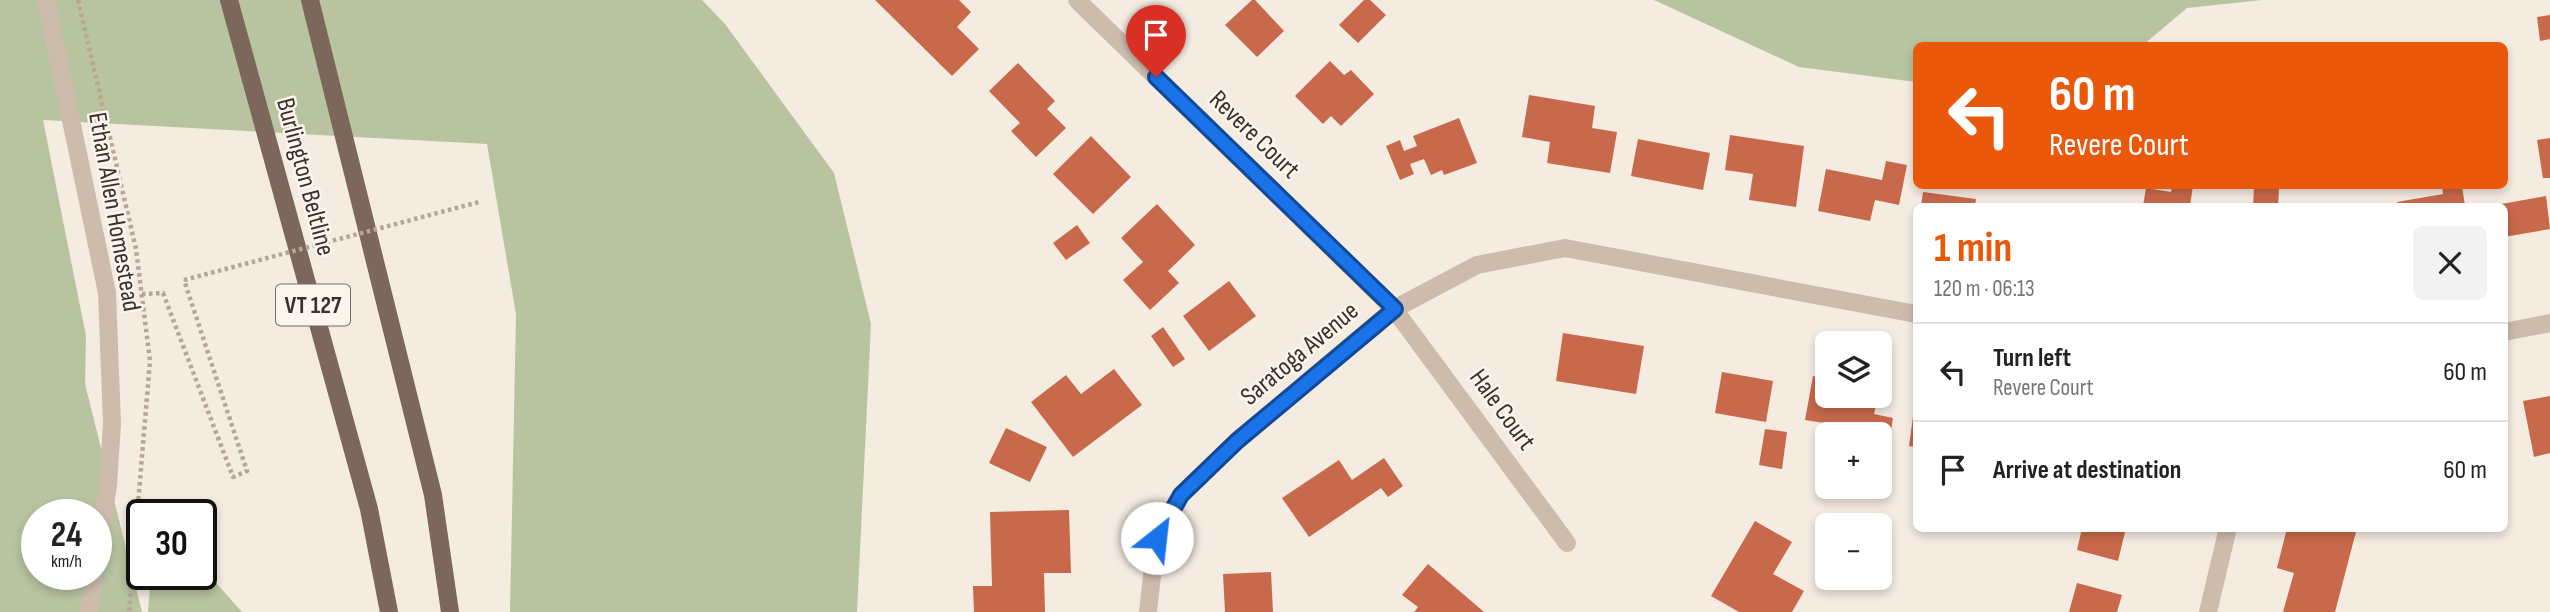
<!DOCTYPE html>
<meta charset="utf-8">
<style>
body{margin:0;font-family:"Sofia Sans Condensed",sans-serif;background:#f2f2f2;color:#222;height:100vh;display:flex;flex-direction:column;font-size:26px;white-space:nowrap}
*{box-sizing:border-box;margin:0}
p{font-size:23px;color:#767676}
.icon{flex:none;width:38px;height:38px;fill:none;stroke:currentColor;stroke-width:2;stroke-linecap:round;stroke-linejoin:round}
.map{position:relative;flex:1;overflow:hidden}
.details{position:absolute;left:1913px;top:203px;width:595px;height:329px;display:flex;flex-direction:column;background:#fff;border-radius:10px;box-shadow:0 4px 10px #0003}
.details>*{flex:none}
.top-card{position:absolute;left:1913px;top:42px;width:595px;height:147px;border-radius:10px;box-shadow:0 4px 10px #0003;background:#ea580c;color:#fff;overflow:hidden}
.controls{position:absolute;left:1815px;top:331px;display:grid;gap:14px}
.controls a{display:grid;place-items:center;width:77px;height:77px;border-radius:10px;background:#fff;box-shadow:0 4px 10px #0003;font-size:35px}
.speed{position:absolute;left:21px;top:499px;display:flex;gap:14px;font-size:35px;font-weight:700;text-align:center}
.speed>*{display:grid;place-content:center;width:91px;height:91px;border-radius:50%;background:#fff;box-shadow:0 4px 10px #0003;line-height:1}
.speed small{font-size:18px;font-weight:400}
.speed .limit{border:4px solid #111;border-radius:10px;background:#fff;color:#111}
.pin{position:absolute;display:grid;place-items:center;width:60px;height:60px;color:#fff;margin:-72px -30px;border-radius:50% 50% 50% 0;rotate:-45deg;box-shadow:0 0 7px #0007}
.pin .icon{rotate:45deg}
.me{position:absolute;width:77px;margin:-38px;rotate:29deg;stroke-linejoin:round;filter:drop-shadow(0 0 5px #0008)}
.turn{display:flex;align-items:center;gap:24px;height:147px;padding:0 21px;font-size:32px}
.turn .icon{width:91px;height:91px;stroke-width:2.5}
.turn b{display:block;font-size:49px;line-height:60px}
.round{display:grid;place-items:center;flex:none;width:74px;height:74px;border-radius:10px;background:#f2f2f2}
.headline{display:flex;align-items:center;justify-content:space-between;height:119px;padding:0 21px}
h1{font-size:42px;font-weight:700;line-height:52px;color:#ea580c}
ul{padding:0;list-style:none}
li{display:flex;align-items:center;gap:21px;height:98px;padding:0 21px;border-top:2px solid #e0e0e0}
li div{flex:1}
li b{display:block;font-size:26px}
li em{font-style:normal}
.map>svg:first-child{display:block}
.green{fill:#b8c4a0;fill-rule:evenodd}
.building{fill:#c8694b}
.lines{fill:none;stroke-linecap:round;stroke-linejoin:round}
.path{stroke:#b9a596;stroke-width:4.5;stroke-dasharray:3.5 3.5;stroke-linecap:butt}
.street{stroke:#cdbbac;stroke-width:18}
.primary{stroke:#7d675c;stroke-width:18}
.path-bridge{stroke:#b9a596;stroke-width:4.5;stroke-dasharray:3.5 3.5;stroke-linecap:butt}
.route-casing{stroke:#114b97;stroke-width:18}
.route{stroke:#1a73e8;stroke-width:12}
.labels{text-anchor:middle;dominant-baseline:central;stroke-width:5;stroke-linejoin:round;paint-order:stroke}
.shield{fill:#fbf5ee;stroke:#756b66;stroke-width:2}
.shield-label{font-size:24px;font-weight:bold;fill:#3b302b}
.street-label{font-size:26px;fill:#3b302b;stroke:#fbf5ee}
</style>
<div class="map">
<svg width="2550" height="612" viewBox="0 0 2550 612">
<rect width="100%" height="100%" fill="#f4ebe1"/>
<path class="green" d="M0,0H702L725,24L834,173L871,324L857,612H510L516,314L487,144L43,120L86,336L85,384L142,612H0ZM37,514H96V574H37Z
M1654,0H2262L2187,8L2143,45L1916,46V82L1799,67Z
M201,566L242,612H148L151,574H201Z"/>
<path class="building" d="M875,0H959L971,12L957,27L979,49L952,76Z
M1252,0H1255L1284,31L1257,57L1225,25Z
M1364,0H1370L1386,15L1358,43L1339,25Z
M2550,15V39L2540,41L2537,17Z
M1330,61L1344,75L1351,70L1374,94L1341,126L1331,116L1323,124L1295,96Z
M1018,63L1055,101L1047,109L1066,128L1036,157L1011,131L1020,123L989,91Z
M1529,95L1595,106L1592,128L1617,132L1610,173L1547,163L1550,142L1522,137Z
M1459,118L1477,163L1444,175L1442,170L1431,175L1424,159L1410,164L1414,174L1400,180L1386,146L1400,140L1404,151L1417,146L1413,136Z
M1730,135L1804,146L1796,207L1749,200L1753,174L1725,170Z
M1091,136L1131,177L1093,214L1053,174Z
M2550,138V178H2543L2537,140Z
M1638,139L1710,153L1703,190L1631,176Z
M1886,161L1907,165L1899,205L1875,200L1870,221L1818,211L1826,169L1882,180Z
M2172,186H2193L2190,206H2143L2146,188L2171,192Z
M2442,186H2462L2465,206H2398L2397,202L2443,194Z
M2254,187L2279,189L2278,206H2253Z
M1923,192L1976,199L1975,206H1921Z
M2546,196L2550,229L2504,237V206L2496,205Z
M1157,204L1195,245L1168,271L1179,283L1150,310L1123,280L1143,262L1121,238Z
M1077,225L1090,243L1066,260L1053,243Z
M1229,281L1256,316L1209,351L1183,316Z
M1163,327L1185,359L1173,367L1151,336Z
M1563,333L1644,346L1636,394L1556,381Z
M1114,369L1142,405L1073,457L1031,402L1066,375L1081,394Z
M1722,372L1773,381L1766,422L1715,413Z
M1813,376L1827,378V396H1878L1874,414L1893,418L1885,468L1880,467V434H1862V429L1805,420Z
M2550,396V453L2534,457L2523,401Z
M1915,402L1916,403V447L1909,446Z
M1006,428L1047,447L1030,482L989,463Z
M1765,429L1787,432L1782,469L1759,465Z
M1384,458L1403,486L1388,497L1381,488L1309,537L1282,498L1339,460L1352,480Z
M1069,510L1071,573H1044L1045,612H974L973,586H992L990,512Z
M1755,521L1792,542L1773,574L1804,591L1792,612H1739L1711,596Z
M2082,528H2126L2118,561L2077,550Z
M2287,528H2357L2335,612H2283L2294,573L2277,568Z
M1428,564L1484,612H1414L1418,607L1402,595Z
M1271,572L1273,612H1225L1223,574Z
M2077,583L2122,595L2117,612H2069Z"/>
<g class="lines">
<path class="path" d="M78,0L136,249L150,361L129,612
M142,294L163,293L233,477L247,471L184,280"/>
<path class="street" d="M46,0L107,293L112,424L108,486L96,561
M1077,0L1394,309L1567,543
M2504,332L2550,323
M89,612L94,574
M1148,612L1156,538L1181,495L1237,441L1394,309L1477,265L1565,248L1916,314
M2208,612L2228,528"/>
<path class="primary" d="M229,0L369,509L389,612
M310,0L433,495L450,612"/>
<path class="path-bridge" d="M184,280L479,202"/>
</g>
<g class="lines">
<g class="route-casing">
<path id="route" d="M1156,77L1395,309L1237,441L1181,495L1157,538"/>
</g>
<use href="#route" class="route"/>
</g>
<g class="labels">
<rect class="shield" x="276" y="284.5" width="74" height="41" rx="5"/>
<g class="shield-label">
<text x="313" y="305">VT 127</text>
</g>
<g class="street-label">
<text transform="translate(1254 135) rotate(44)">Revere Court</text>
<text transform="translate(305 177) rotate(75)">Burlington Beltline</text>
<text transform="translate(114 212) rotate(80)">Ethan Allen Homestead</text>
<text transform="translate(1300 354) rotate(-40)">Saratoga Avenue</text>
<text transform="translate(1502 410) rotate(54)">Hale Court</text>
</g>
</g>
</svg>
<div class="controls">
<a><svg class="icon" aria-label="layers" viewBox="0 0 24 24"><path d="M12 4l9 5-9 5-9-5zM3 14l9 5 9-5"/></svg></a>
<a>+</a>
<a>−</a>
</div>
<div class="speed"><div>24<small>km/h</small></div><div class="limit">30</div></div>
<div class="pin" style="left:1156px;top:77px;background:#d93025"><svg class="icon" aria-label="arrive" viewBox="0 0 24 24"><path d="M6 21V4h12l-3 4 3 4H6"/></svg></div>
<svg class="me" style="left:1157px;top:538px" viewBox="-20 -20 40 40"><circle r="19" fill="#fff"/><path d="M0-13L10 11 0 6-10 11z" fill="#1a73e8"/></svg>
<div class="top-card">
<div class="turn"><svg class="icon" aria-label="left" viewBox="0 0 24 24"><path d="M17 20v-9H6M10 6l-5 5 5 5"/></svg><div><b>60 m</b>Revere Court</div></div>
</div>
<section class="details">
<div class="headline"><div><h1>1 min</h1><p>120 m · 06:13</p></div><a class="round"><svg class="icon" aria-label="close" viewBox="0 0 24 24"><path d="M6 6l12 12M18 6L6 18"/></svg></a></div>
<ul>
<li><svg class="icon" aria-label="left" viewBox="0 0 24 24"><path d="M17 20v-9H6M10 6l-5 5 5 5"/></svg><div><b>Turn left</b><p>Revere Court</p></div><em>60 m</em></li>
<li><svg class="icon" aria-label="arrive" viewBox="0 0 24 24"><path d="M6 21V4h12l-3 4 3 4H6"/></svg><div><b>Arrive at destination</b></div><em>60 m</em></li>
</ul>
</section>
</div>
